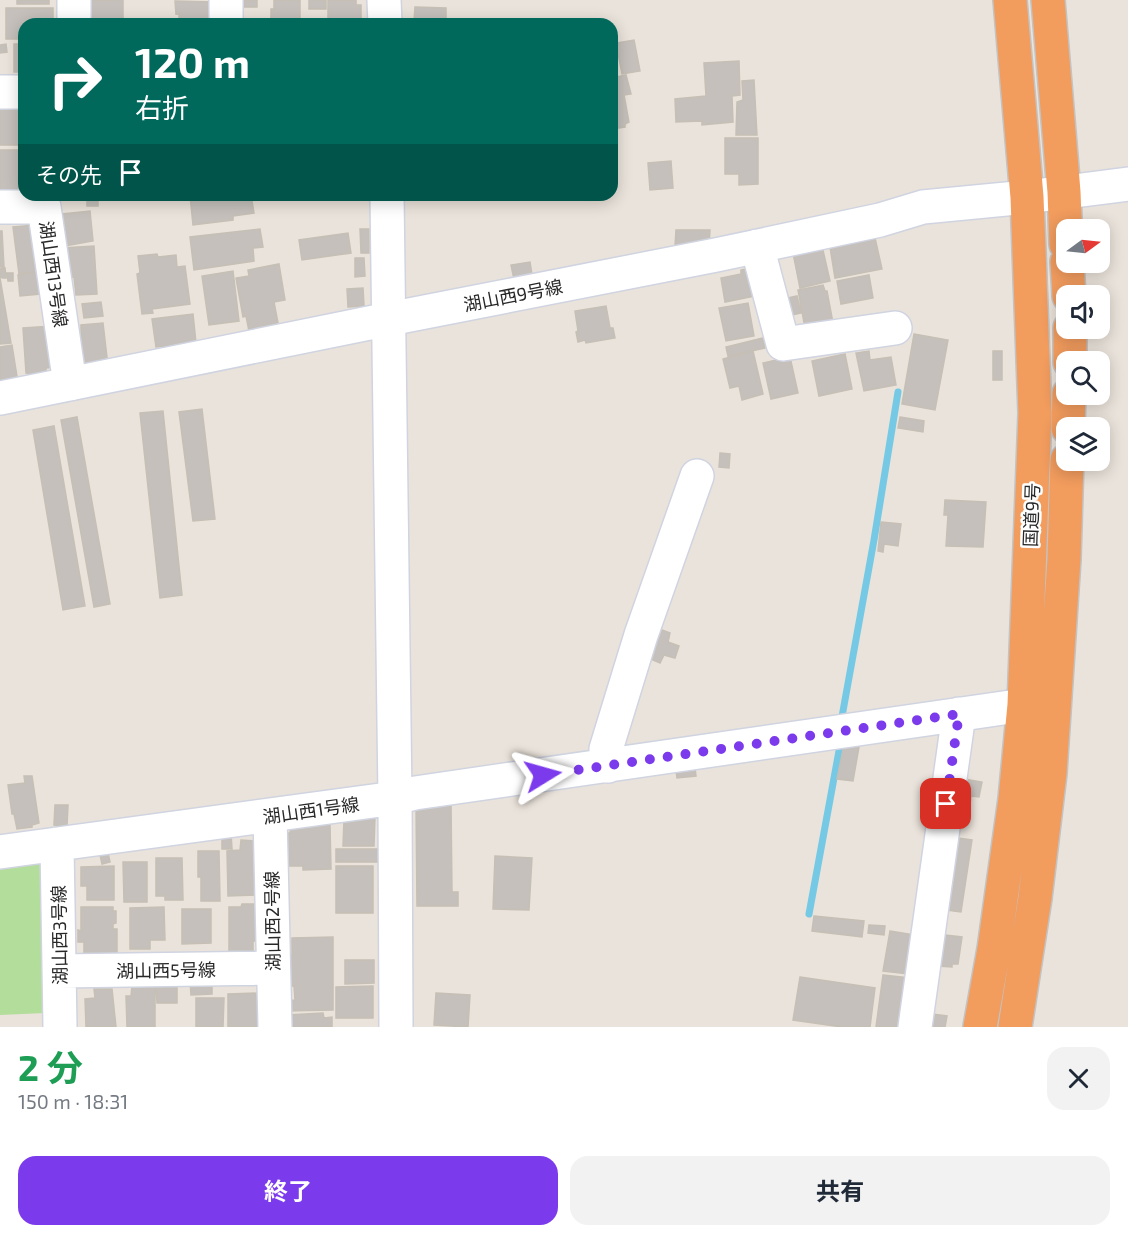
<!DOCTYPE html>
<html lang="ja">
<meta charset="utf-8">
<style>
body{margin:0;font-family:"Exo 2","Noto Sans JP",sans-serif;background:#f2f2f3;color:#1f2937;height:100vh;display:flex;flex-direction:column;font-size:22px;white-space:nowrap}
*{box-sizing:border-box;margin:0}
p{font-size:20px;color:#747a83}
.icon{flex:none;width:33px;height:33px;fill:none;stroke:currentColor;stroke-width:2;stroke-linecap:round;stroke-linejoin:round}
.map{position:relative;height:1027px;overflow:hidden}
.side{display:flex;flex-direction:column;background:#fff;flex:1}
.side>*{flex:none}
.banner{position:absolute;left:18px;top:18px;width:600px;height:183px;border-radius:18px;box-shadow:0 3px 15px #0003;background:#00695c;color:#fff;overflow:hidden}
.needle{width:39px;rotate:75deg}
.fabs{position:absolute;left:1056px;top:219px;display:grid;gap:12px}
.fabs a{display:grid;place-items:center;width:54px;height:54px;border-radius:12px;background:#fff;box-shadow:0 3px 15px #0003;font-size:30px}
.pin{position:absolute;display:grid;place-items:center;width:51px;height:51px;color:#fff;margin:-26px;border-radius:12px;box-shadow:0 3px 9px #0006}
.me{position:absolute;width:66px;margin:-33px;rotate:82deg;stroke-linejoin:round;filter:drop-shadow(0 0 4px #0008)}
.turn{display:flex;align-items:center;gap:21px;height:126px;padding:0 18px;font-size:27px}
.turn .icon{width:78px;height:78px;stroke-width:2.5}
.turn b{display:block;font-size:42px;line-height:51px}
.then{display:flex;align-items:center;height:57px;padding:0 18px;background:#0003;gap:12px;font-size:22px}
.round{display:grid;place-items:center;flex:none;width:63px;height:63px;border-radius:18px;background:#f2f2f3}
.headline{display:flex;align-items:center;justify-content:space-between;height:102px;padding:0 18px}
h1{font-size:36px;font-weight:700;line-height:45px;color:#1e9e55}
.cta{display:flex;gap:12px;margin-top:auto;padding:12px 18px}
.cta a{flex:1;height:69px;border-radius:18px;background:#7c3aed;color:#fff;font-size:24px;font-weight:700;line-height:69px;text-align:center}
.cta a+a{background:#f2f2f3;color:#1f2937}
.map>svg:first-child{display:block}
.green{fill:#b2dd9b}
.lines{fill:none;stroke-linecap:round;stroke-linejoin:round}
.stream{stroke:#75c9e5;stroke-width:7}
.building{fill:#c5c0bb;stroke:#c5bfb5;stroke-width:1.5}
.minor-casing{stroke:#d0d4e0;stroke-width:36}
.highway-casing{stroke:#c3c3c3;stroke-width:36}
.minor{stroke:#fff;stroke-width:33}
.highway{stroke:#f29c5e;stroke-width:33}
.route{stroke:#7c3aed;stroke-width:10;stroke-dasharray:0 18}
.labels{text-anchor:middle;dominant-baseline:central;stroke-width:5;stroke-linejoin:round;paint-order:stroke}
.street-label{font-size:18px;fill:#282828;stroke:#fff}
</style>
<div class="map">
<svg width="1128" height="1027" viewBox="0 0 1128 1027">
<rect width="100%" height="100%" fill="#eae3db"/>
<path class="green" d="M45,858V1013L0,1015V865Z"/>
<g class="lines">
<path class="stream" d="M841,722L874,540L898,392
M809,914L841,740"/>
</g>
<path class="building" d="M17,0H49V4H17Z
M89,0H123V24H86Z
M239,0H257V7H239Z
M274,0H300V22H271V9H274Z
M309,0H326V9H309Z
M328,0H356V5H361V24H328Z
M175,1L214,2L216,24H179V13L176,14Z
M415,7L446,8V21L414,22Z
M6,8H53V21L45,22V24H24V39H6Z
M362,19H370V24H362Z
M634,40L640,71L622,74L616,43Z
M6,44L7,52L0,53V45Z
M14,44H24V72H14Z
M739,61L740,95L732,96L733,122L702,125V121L676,122L675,99L706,96L704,63Z
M626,75L631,94L624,95L629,122L625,124V127L612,129V78Z
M754,80L757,135H736L737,102L743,100L742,81Z
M0,106H20V145H0Z
M725,138H758V184L739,185V174H725Z
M0,150H19V191H0Z
M671,161L673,188L650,190L648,163Z
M190,195H251L254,213L233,216V220L193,225Z
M87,196H98V206H87Z
M90,211L93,241L64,246L62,214Z
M36,225L42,271L19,274L13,227Z
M260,229L263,247L253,248L254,261L194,270L190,237Z
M360,229H369V253H361Z
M676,230H710L709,246H675Z
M0,231H2L4,267H0Z
M348,233L351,253L302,260L299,240Z
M875,238L882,269L835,278L830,247Z
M94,246L97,294L76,295L74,277L64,278L62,248Z
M822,246L830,281L800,288L793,253Z
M157,254L158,257L176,255L177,267L185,266L190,304L152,309L153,313L142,314L137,274L140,273L138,256Z
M355,258H364L365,276L355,277Z
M530,262L533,281L515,284L511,265Z
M279,264L285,300L274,302L278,323L264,326V328L249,331L246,316L243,317L236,278L249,276L248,270Z
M754,267L760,295L725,302L721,278L741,274V270Z
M5,268L6,278H3L0,277V269Z
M233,271L239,321L209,325L202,276Z
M41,272L51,293L20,296L18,275Z
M7,273H13V281H8Z
M869,275L873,298L841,304L837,281Z
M0,278L11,343L0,344Z
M823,285L825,291H827L833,323L805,328L798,290Z
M363,288L364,306L348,307L347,289Z
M797,296L801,313L787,316L783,299Z
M101,302L103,316L84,318L82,304Z
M748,303L754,336L726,341L719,308Z
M606,306L610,328H613L615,338L586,343L585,340L578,342L576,332L578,331L575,311Z
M193,314L196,343L156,347L152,319Z
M103,323L108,366L97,367L96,361L81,363L78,337L81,336V325Z
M53,326L56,367L46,368V372H38L39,378H28V373H26L23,328Z
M914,334L948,340L935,410L902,404Z
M763,338L765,348L728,356L726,347Z
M12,345L18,383L0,386V347Z
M753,351L763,394L742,400L739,386L730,388L723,359Z
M869,351L870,360L891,357L896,385L864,391L856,353Z
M993,351H1002V380H993Z
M845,354L852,389L819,396L812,361Z
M790,357L798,393L771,399L763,363Z
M202,409L215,519L193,521L179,412Z
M163,411L182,595L160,598L140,413Z
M77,417L110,604L94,607L61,420Z
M900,417L924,421L923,432L898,428Z
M54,426L85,606L63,610L33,430Z
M720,453L730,454L729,468L719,467Z
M945,500L986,502L983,547L946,546L948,515H944Z
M881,522L901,524L898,546L884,544L883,552L878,551Z
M654,627L670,633L668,642L679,646L675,658L664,655L660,663L644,656Z
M844,745L859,747L853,781L837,779Z
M694,760L696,776L677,778L675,763Z
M24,776H32L39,823L32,825V827L17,829L14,814H12L8,785L25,783Z
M958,778L982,782L979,797L971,796L970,805L954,803Z
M451,803L452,892H458V906H417L416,804Z
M55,805H68L67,826L54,825Z
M375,816L374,846H343L344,820Z
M330,825L331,869L303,870V866H289L290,859H284L283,833H290L291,826Z
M222,833H231L232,849H222Z
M950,837L972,840L961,912L939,909Z
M241,840L257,841L258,895L228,896L227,851L240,850Z
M107,848L110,862L102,864L99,850Z
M336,849H381V862H336Z
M198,851H219L220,901H201V877H198Z
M495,856L532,858L529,910L493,909Z
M156,858H182L183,900H165V896H156Z
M123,862H147V902H124Z
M114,866V900H87V886H81V867Z
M336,866H373V913H336Z
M242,904H258L259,941H253V956H229V907H241Z
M81,907H113V911H116V923L113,924V929H117V960L84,956V942H78V930L81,931Z
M164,907L165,940H150V949H130V908Z
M182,909H211V943L182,944Z
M814,916L864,921L862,937L812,931Z
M869,925L885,926L884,935L868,933Z
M890,931L915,935L909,974L883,971Z
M936,934L962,937L958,964H952V967L937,966Z
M333,937V1010L284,1011V1001L295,1000L294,986H286L285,955H292V938Z
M345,960H374V983L345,984Z
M883,975L910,978L902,1027H876Z
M800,977L875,988L870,1027H842L793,1020Z
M212,979V994L191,995L190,980Z
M156,982H177V1003H157Z
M132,986L155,987V1027H127L126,996H131Z
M373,986V1018H336V987Z
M94,989H112L116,1027H86L85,999L95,998Z
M260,993V1027H228V994Z
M436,993L470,995L468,1027L434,1025Z
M196,998H224L223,1027H196Z
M323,1013L324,1018L332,1017V1027H291L287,1015Z
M924,1013L947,1016L945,1027H922Z"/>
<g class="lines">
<g class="minor-casing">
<path id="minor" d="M226,0V24
M384,0L385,24
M74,24V0
M0,92H24
M387,195L395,798L415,793L1024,705
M0,207H44L70,384
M757,246L783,344L895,328
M0,398L389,319L716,255L880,220L923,207L1027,197L1128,184
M608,766L606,749L641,635L697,476
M270,816L275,1027
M57,844L60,1027
M0,852L395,798L396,1027
M59,971L273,968
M915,1027L959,714"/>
</g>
<g class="highway-casing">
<path id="highway" d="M1048,0L1064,192L1066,244
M1067,262L1069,296
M1070,362V328
M1068,428L1069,394
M980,1027L994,949L1015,799L1024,705L1035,413L1027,197L1010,0
M1015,1027L1035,898L1050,773L1064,559L1067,460"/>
</g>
<use href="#minor" class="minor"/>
<use href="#highway" class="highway"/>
</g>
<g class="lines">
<path class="route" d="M543,775L959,714L946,804"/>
</g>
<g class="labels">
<g class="street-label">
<text transform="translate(54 274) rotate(82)">湖山西13号線</text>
<text transform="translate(513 295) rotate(-11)">湖山西9号線</text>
<text transform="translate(1031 515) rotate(-88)">国道9号</text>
<text transform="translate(311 810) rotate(-8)">湖山西1号線</text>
<text transform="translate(272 921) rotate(-91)">湖山西2号線</text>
<text transform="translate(59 935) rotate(-91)">湖山西3号線</text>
<text transform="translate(166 970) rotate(-1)">湖山西5号線</text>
</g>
</g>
</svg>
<div class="fabs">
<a><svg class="needle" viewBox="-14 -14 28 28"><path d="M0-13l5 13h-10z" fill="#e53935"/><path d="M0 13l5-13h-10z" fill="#747a83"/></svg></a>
<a><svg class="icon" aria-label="sound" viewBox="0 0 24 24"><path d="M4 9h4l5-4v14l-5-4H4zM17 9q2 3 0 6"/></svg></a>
<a><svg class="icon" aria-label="search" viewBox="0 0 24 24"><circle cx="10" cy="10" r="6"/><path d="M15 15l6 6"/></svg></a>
<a><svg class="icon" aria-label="layers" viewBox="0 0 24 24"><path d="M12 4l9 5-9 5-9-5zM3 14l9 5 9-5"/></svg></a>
</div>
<div class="pin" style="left:946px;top:804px;background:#d93025"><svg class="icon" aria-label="arrive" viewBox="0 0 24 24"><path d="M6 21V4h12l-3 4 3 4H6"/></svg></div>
<svg class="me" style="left:543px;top:775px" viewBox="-20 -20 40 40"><path d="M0-17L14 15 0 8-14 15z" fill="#7c3aed" stroke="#fff" stroke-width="4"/></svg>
<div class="banner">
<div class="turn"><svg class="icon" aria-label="right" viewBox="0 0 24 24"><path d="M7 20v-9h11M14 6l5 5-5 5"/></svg><div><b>120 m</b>右折</div></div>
<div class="then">その先<svg class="icon" aria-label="arrive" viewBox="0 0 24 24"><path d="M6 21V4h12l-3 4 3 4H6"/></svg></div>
</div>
</div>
<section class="side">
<div class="headline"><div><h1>2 分</h1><p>150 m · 18:31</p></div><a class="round"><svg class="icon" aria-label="close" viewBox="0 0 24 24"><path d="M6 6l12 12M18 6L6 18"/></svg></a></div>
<div class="cta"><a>終了</a><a>共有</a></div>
</section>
